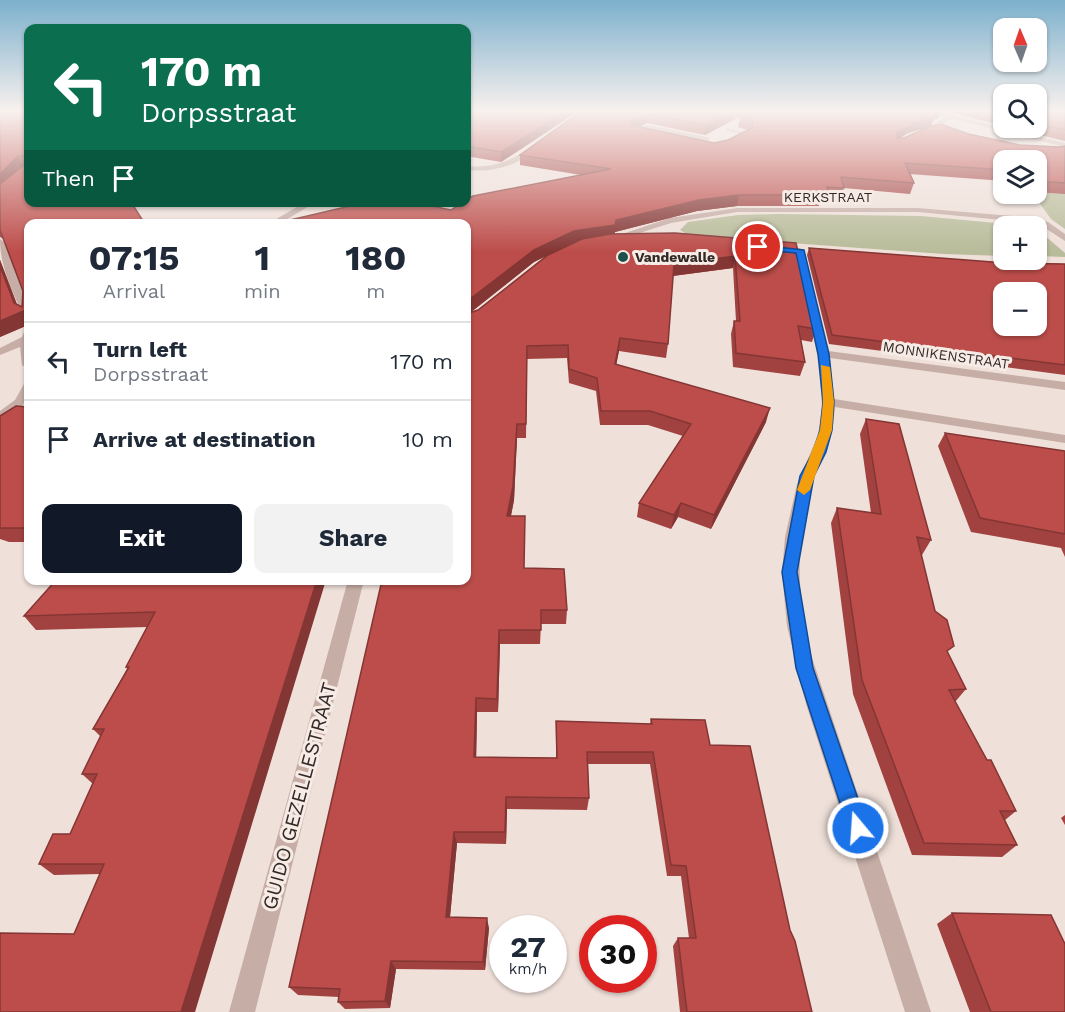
<!DOCTYPE html>
<meta charset="utf-8">
<style>
body{margin:0;font-family:"Work Sans",sans-serif;background:#f2f2f3;color:#1f2937;height:100vh;display:flex;flex-direction:column;font-size:22px;white-space:nowrap}
*{box-sizing:border-box;margin:0}
p{font-size:20px;color:#747a83}
.icon{flex:none;width:33px;height:33px;fill:none;stroke:currentColor;stroke-width:2;stroke-linecap:round;stroke-linejoin:round}
.map{position:relative;flex:1;overflow:hidden}
.sheet{position:absolute;left:24px;top:219px;width:447px;height:366px;display:flex;flex-direction:column;background:#fff;border-radius:12px;box-shadow:0 2px 4px #0004}
.sheet>*{flex:none}
.banner{position:absolute;left:24px;top:24px;width:447px;height:183px;border-radius:12px;box-shadow:0 2px 4px #0004;background:#0b6e4f;color:#fff;overflow:hidden}
.needle{width:39px;rotate:358deg}
.tools{position:absolute;left:993px;top:18px;display:grid;gap:12px}
.tools a{display:grid;place-items:center;width:54px;height:54px;border-radius:12px;background:#fff;box-shadow:0 2px 4px #0004;font-size:30px}
.speed{position:absolute;left:489px;top:915px;display:flex;gap:12px;font-size:30px;font-weight:700;text-align:center}
.speed>*{display:grid;place-content:center;width:78px;height:78px;border-radius:50%;background:#fff;box-shadow:0 2px 4px #0004;line-height:1}
.speed small{font-size:15px;font-weight:400}
.speed .limit{border:9px solid #d22;background:#fff;color:#111}
.pin{position:absolute;display:grid;place-items:center;width:51px;height:51px;color:#fff;margin:-26px;border:3px solid #fff;border-radius:50%;box-shadow:0 2px 6px #0007}
.me{position:absolute;width:66px;margin:-33px;rotate:342deg;stroke-linejoin:round;filter:drop-shadow(0 0 4px #0008)}
.turn{display:flex;align-items:center;gap:21px;height:126px;padding:0 18px;font-size:27px}
.turn .icon{width:78px;height:78px;stroke-width:2.5}
.turn b{display:block;font-size:42px;line-height:51px}
.then{display:flex;align-items:center;height:57px;padding:0 18px;background:#0003;gap:12px;font-size:22px}
.eta{display:flex;justify-content:space-evenly;align-items:center;height:102px;text-align:center}
.eta b{font-size:36px;font-weight:700;line-height:42px}
.primary-button{display:flex;gap:12px;margin-top:auto;padding:12px 18px}
.primary-button a{flex:1;height:69px;border-radius:12px;background:#111827;color:#fff;font-size:24px;font-weight:700;line-height:69px;text-align:center}
.primary-button a+a{background:#f2f2f3;color:#1f2937}
ul{padding:0;list-style:none}
li{display:flex;align-items:center;gap:18px;height:78px;padding:0 18px;border-top:2px solid #e0e1e3}
li div{flex:1}
li b{display:block;font-size:22px}
li em{font-style:normal}
.map>svg:first-child{display:block}
.green{fill:#b8bc9a}
.lines{fill:none;stroke-linecap:round;stroke-linejoin:round}
.minor{fill:#c6aea6;fill-rule:evenodd}
.tertiary{fill:#c6aea6;fill-rule:evenodd}
.wall{fill:#a24240;fill-rule:evenodd}
.shaded-wall{fill:#843634}
.building{fill:#bc4d4a;stroke:#843634;stroke-width:1.5;fill-rule:evenodd}
.route{fill:#1a73e8;stroke:#114b97;stroke-width:1.5}
.slow{fill:#f59e0b}
.poi-dot{fill:#1f5049;stroke:#f7ebe5;stroke-width:2}
.labels{text-anchor:middle;dominant-baseline:central;stroke-width:6;stroke-linejoin:round;paint-order:stroke}
.far-street-label{font-size:14px;fill:#322826;stroke:#f7ebe5}
.far-poi-label{font-size:14px;font-weight:bold;fill:#322826;stroke:#f7ebe5;text-anchor:start}
.near-street-label{font-size:20px;fill:#322826;stroke:#f7ebe5}
</style>
<div class="map">
<svg width="1065" height="1012" viewBox="0 0 1065 1012">
<rect width="100%" height="100%" fill="#efe0d9"/>
<path class="green" d="M1037,191L1065,192V229L1051,219L1033,194Z
M778,214L921,216L1030,226H1004L1003,256L944,254L690,236L680,230L688,222L738,215Z
M1037,229L1065,253V257L1037,256Z"/>
<g class="lines">
<path class="minor" d="M920,110H931L1065,143V147L950,118L940,126L954,133L949,134L932,126L944,117Z
M647,125L707,137L710,139L707,141L648,129L641,131L643,133L640,135L631,132Z
M726,128L750,134L735,143H731V141L741,134L726,130Z
M535,145L540,146C519,165 495,173 466,170V166C495,169 512,160 535,145Z
M305,202H316L279,224H268Z
M737,208H918L1034,218L1048,222L1065,234V241L1042,226L1034,223L918,212H737L671,223L605,244L601,241L670,218Z
M799,248L804,251L828,351L1065,382V390L830,358L834,399L1065,435V443L835,407C834,417 833,428 830,439C825,455 815,470 811,486C795,543 797,595 810,652L931,1012H905L806,704L787,626L782,573L785,537L797,484L818,435L822,407L819,362L794,251Z
M348,580H364L255,1012H229Z"/>
<path class="tertiary" d="M0,239L4,242L28,304V318L23,315C12,290 0,267 0,239Z
M28,331V369L22,365L20,347L0,355V348L22,337L24,332Z
M28,383C30,402 18,415 0,421V411L15,400L24,384Z"/>
</g>
<path class="wall" d="M0,110L131,203L28,325L0,337V260L17,304L22,307L23,291L4,239L0,237Z
M466,110H580L501,162L466,156Z
M583,110H752L705,135L647,123L639,127L714,143L728,140L747,130L738,127L740,118H938L933,120L931,125L1020,145L1058,147L1065,146V194L1036,192V160H1004V181L910,174L914,183L910,194L844,188L840,199L827,198L826,202H820L819,206H737L697,211L615,232L614,234L796,243L816,329L812,342L801,340L805,362L800,376L733,367L731,334L734,321H736L733,268L673,276L668,344L666,358L619,351L616,364L766,422L711,529L678,517L671,529L637,517L639,503L683,436L648,425H600L596,391L569,383L567,358L527,359L526,438H517L514,500L511,516L524,568L567,610L566,624H541L540,644H500L498,712H477L476,757L556,758V721L650,724L651,719L710,745L790,930L812,1012H680L673,946L678,938H689L681,876H667L650,764H588L589,798L587,810L507,809L506,844L457,843L450,917L489,928L485,970L396,969L390,1008L345,1009L338,1002L339,997L298,995L289,987L466,580L451,210L581,175L520,165V155ZM926,128L904,138H900L908,133ZM548,255L478,310L470,313L534,262Z
M941,110H1004V126Z
M1036,110H1065V141L1011,128H1036Z
M247,202H263L258,205Z
M809,248L1006,263L1065,264V375L829,344L807,255Z
M28,407V542H9L0,539V416Z
M866,419L931,540L922,555L921,554L935,611L948,653L966,689L955,702L987,760L1016,811L1005,820L1017,845L1002,857L912,855L853,694L831,523L837,508L871,513L860,434Z
M945,433L1065,451V557L1061,548L971,532L938,446Z
M326,580L74,934L100,874L54,875L39,864L70,834L93,784L82,774L101,737L93,729L127,669L126,667L147,627L36,630L24,616Z
M1065,815V825L1061,818Z
M952,913L1065,1012H970L937,924Z"/>
<path class="shaded-wall" d="M567,110H580L501,162V152Z
M737,110H752L705,135L706,125Z
M939,110H941L938,118L933,120L931,126L908,133L894,142L897,133L912,124Z
M648,114L647,123L629,131L630,122Z
M18,156L23,166L0,190V174Z
M739,195L737,206L697,211L615,232L614,236L573,243L534,262L466,316V302L534,250L574,231L699,200Z
M735,256L733,268L672,276L674,264Z
M0,260L20,313L28,309V325L0,337V321L14,303L0,266Z
M620,338L619,351L614,377L615,364Z
M770,408L766,422L711,529L714,515Z
M517,424V438L514,500L508,530L507,516Z
M681,503L678,517L671,529L674,515Z
M317,580H326L195,1012H181Z
M499,630L500,644L498,712L497,699Z
M476,698L477,712L476,770L474,757Z
M506,797L507,809L506,844L505,832Z
M454,832L457,843L449,927L446,917Z
M487,918L489,928L485,970L483,962Z
M391,961L396,969L390,1008L385,1001Z"/>
<path class="building" d="M0,110H28V202H131L145,224H28V309L0,321V266L14,303L22,307L23,291L0,230V184L24,165L25,156H18L0,174Z
M466,110H567L501,152L466,146Z
M583,110H737L706,125L648,114L630,122L631,125L714,143L728,140L752,128L753,122L740,118L755,110H939L935,112L934,117L912,124L897,133V138H904L931,126L941,124L968,134L1020,145L1058,147L1065,146V183L1036,181V160H1004V170L905,163L914,183L841,177L844,188L827,187L829,191H820L822,195H739L699,200L616,220L615,225L574,231L534,250L466,302V224H273L367,202H412L451,210L463,202H466V200L473,196L611,169L520,155Z
M981,110H1004V116Z
M1036,110H1065V130L1036,123Z
M675,233L796,243L816,329L798,326L805,362L736,353L734,321H740L735,256L674,264L668,344L620,338L615,364L770,408L714,515L681,503L674,515L639,503L691,424L650,411H601L597,378L569,369L568,345L527,346L526,424H517L513,486L507,516H525L524,568L564,569L567,610H541V630H499L497,699L476,698L474,757L557,758L556,721L652,724L651,719L705,720L710,745L750,746L790,930L795,941L812,1012H687L678,938H696L686,866L671,865L653,752H587L589,798L506,797L505,832H454L446,917L487,918L483,962L391,961L385,1001L338,1002L340,989L289,987L382,580H466V314L478,310L548,255L582,239L610,234Z
M809,248L1006,263L1065,264V365L832,335ZM1004,292H1036V326H1004Z
M16,406L28,407V528H0V416Z
M866,419L899,424L931,540L917,537L935,611L947,620L954,646L947,651L966,689L949,690L987,760H991L1016,811H1000L1017,845L924,843L862,680L837,508L881,514Z
M945,433L1065,451V534L980,518Z
M56,580H317L181,1012H0V933L74,934L104,864H39L53,834H70L97,774H82L104,729H93L129,667H126L155,612L24,616Z
M952,913L1051,915L1065,944V1012H991Z"/>
<linearGradient id="sky" x2="0" y2="1"><stop stop-color="#7cb0cc"/><stop offset="0.44" stop-color="#f8f1ee"/><stop offset="1" stop-color="#f8f1ee" stop-opacity="0"/></linearGradient>
<rect width="1065" height="252" fill="url(#sky)"/>
<path class="route" d="M758,245L804,250L829,354L834,402L832,430L826,452L814,476L797,572L813,668L868,828L865,835L858,838L851,835L848,828L796,668L782,572L800,476L813,452L820,430L823,402L818,354L796,253L755,249Z"/>
<path class="slow" d="M821,365L830,367L834,402L832,430L810,490L804,495L797,490L820,430L823,402Z"/>
<circle class="poi-dot" cx="623" cy="257" r="6"/>
<g class="labels">
<g class="far-street-label">
<text x="828" y="197">KERKSTRAAT</text>
<text transform="translate(946 355) rotate(8)">MONNIKENSTRAAT</text>
</g>
<g class="far-poi-label">
<text x="635" y="257">Vandewalle</text>
</g>
<g class="near-street-label">
<text transform="translate(299 796) rotate(-75)">GUIDO GEZELLESTRAAT</text>
</g>
</g>
</svg>
<div class="tools">
<a><svg class="needle" viewBox="-14 -14 28 28"><path d="M0-13l5 13h-10z" fill="#e53935"/><path d="M0 13l5-13h-10z" fill="#747a83"/></svg></a>
<a><svg class="icon" aria-label="search" viewBox="0 0 24 24"><circle cx="10" cy="10" r="6"/><path d="M15 15l6 6"/></svg></a>
<a><svg class="icon" aria-label="layers" viewBox="0 0 24 24"><path d="M12 4l9 5-9 5-9-5zM3 14l9 5 9-5"/></svg></a>
<a>+</a>
<a>−</a>
</div>
<div class="speed"><div>27<small>km/h</small></div><div class="limit">30</div></div>
<div class="pin" style="left:758px;top:247px;background:#d93025"><svg class="icon" aria-label="arrive" viewBox="0 0 24 24"><path d="M6 21V4h12l-3 4 3 4H6"/></svg></div>
<svg class="me" style="left:858px;top:828px" viewBox="-20 -20 40 40"><circle r="17" fill="#1a73e8" stroke="#fff" stroke-width="3"/><path d="M0-11L8 9 0 5-8 9z" fill="#fff"/></svg>
<div class="banner">
<div class="turn"><svg class="icon" aria-label="left" viewBox="0 0 24 24"><path d="M17 20v-9H6M10 6l-5 5 5 5"/></svg><div><b>170 m</b>Dorpsstraat</div></div>
<div class="then">Then<svg class="icon" aria-label="arrive" viewBox="0 0 24 24"><path d="M6 21V4h12l-3 4 3 4H6"/></svg></div>
</div>
<section class="sheet">
<div class="eta">
<div><b>07:15</b><p>Arrival</p></div>
<div><b>1</b><p>min</p></div>
<div><b>180</b><p>m</p></div>
</div>
<ul>
<li><svg class="icon" aria-label="left" viewBox="0 0 24 24"><path d="M17 20v-9H6M10 6l-5 5 5 5"/></svg><div><b>Turn left</b><p>Dorpsstraat</p></div><em>170 m</em></li>
<li><svg class="icon" aria-label="arrive" viewBox="0 0 24 24"><path d="M6 21V4h12l-3 4 3 4H6"/></svg><div><b>Arrive at destination</b></div><em>10 m</em></li>
</ul>
<div class="primary-button"><a>Exit</a><a>Share</a></div>
</section>
</div>
